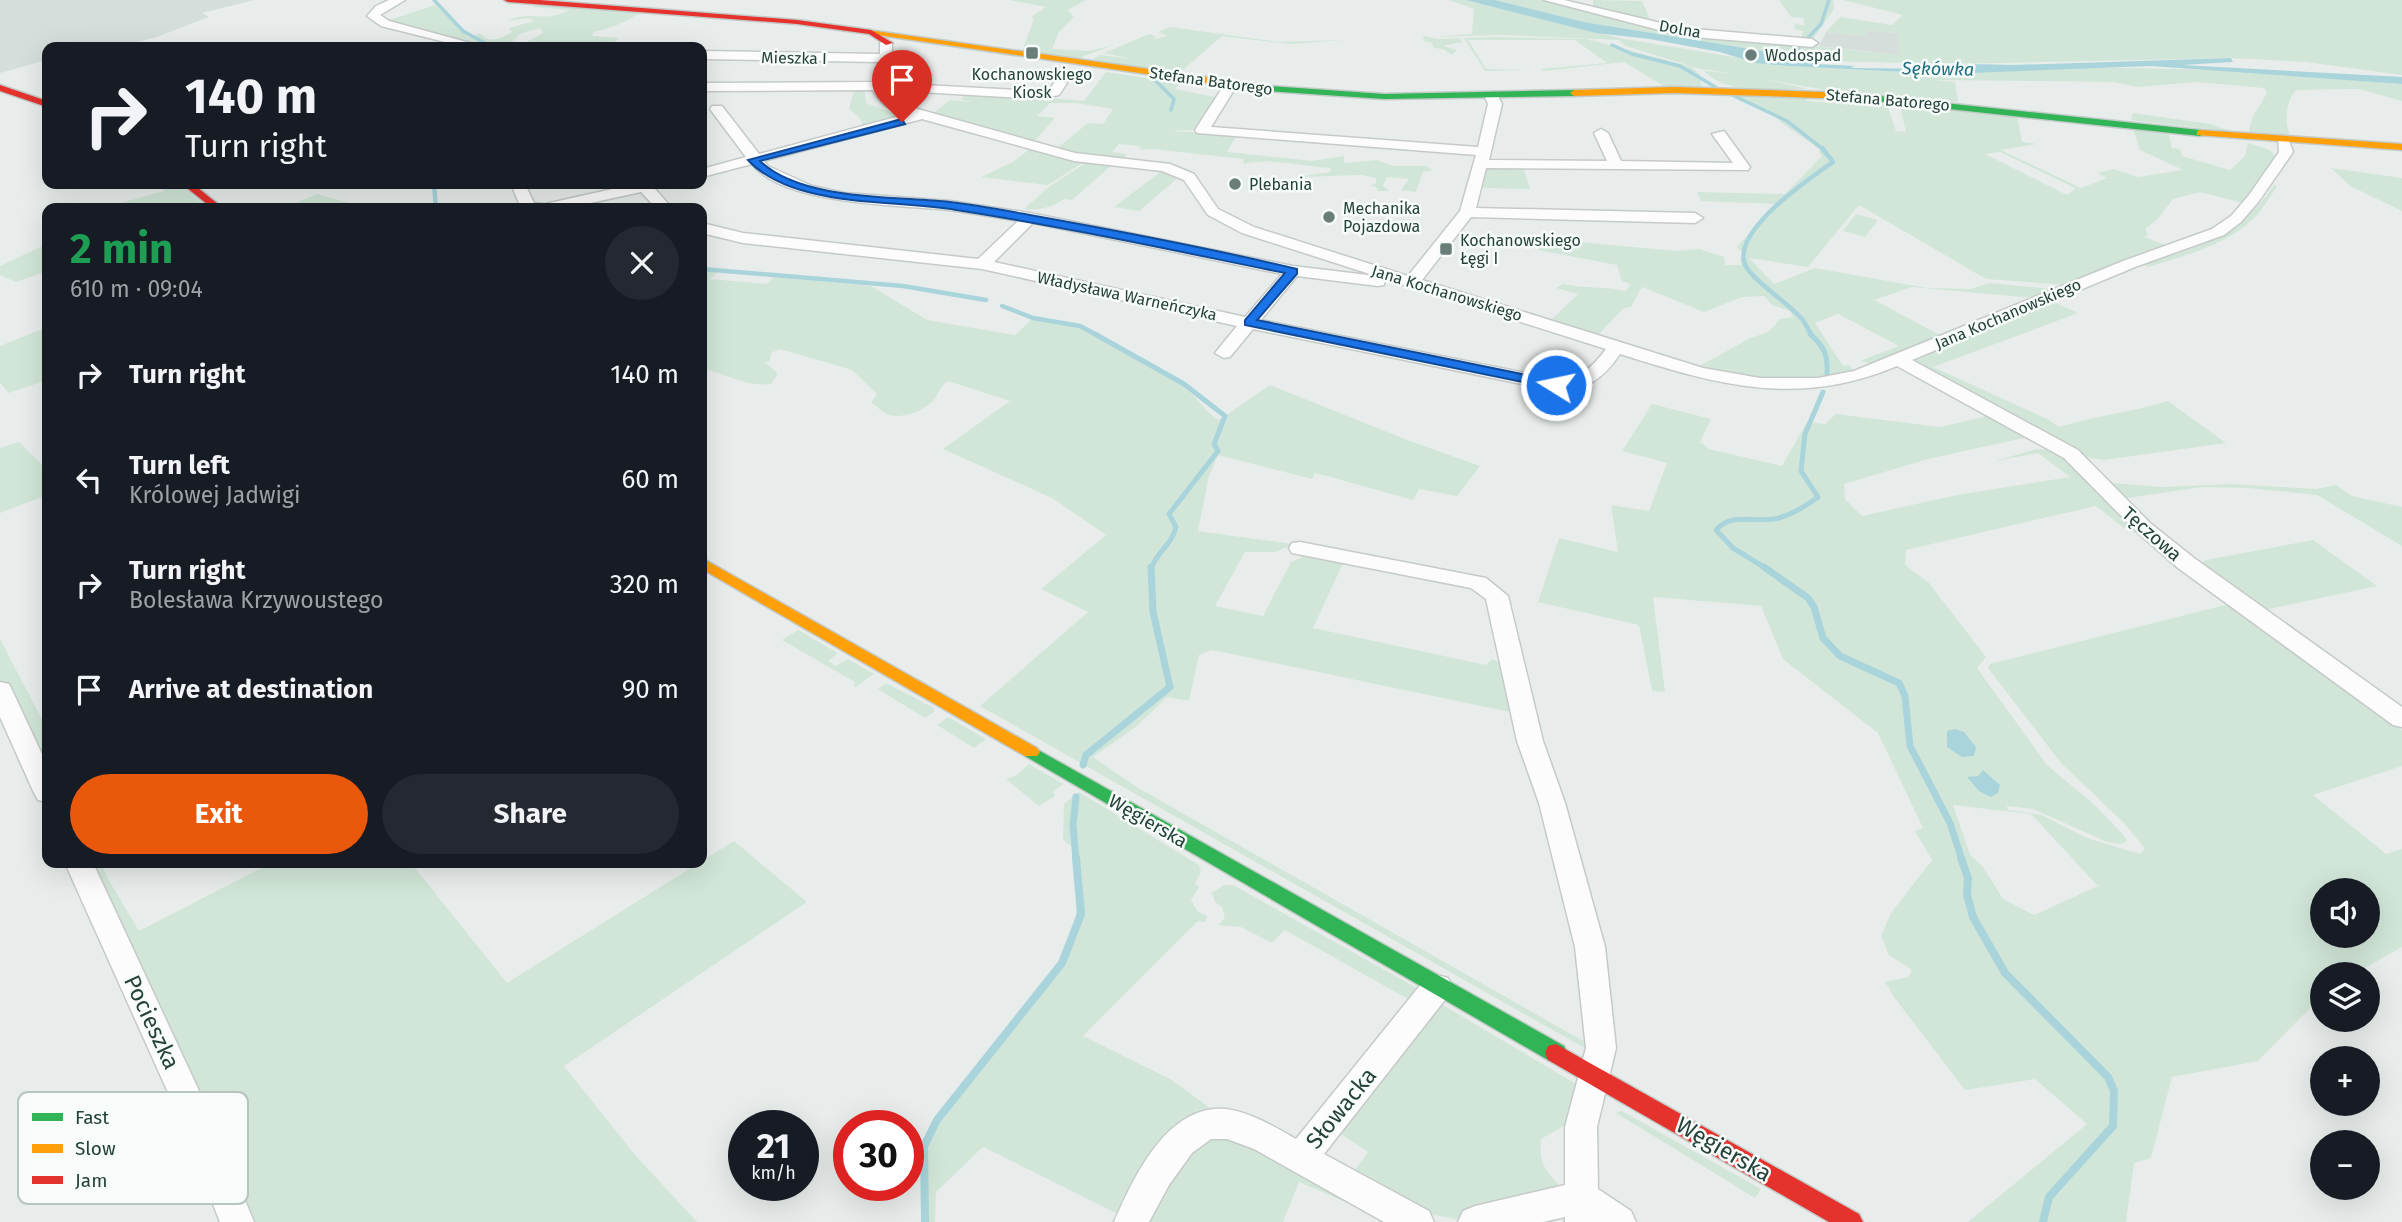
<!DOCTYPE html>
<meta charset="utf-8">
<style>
body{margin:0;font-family:"Fira Sans",sans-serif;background:#242831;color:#f1f3f6;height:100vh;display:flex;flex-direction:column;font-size:26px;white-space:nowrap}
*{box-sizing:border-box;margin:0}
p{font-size:23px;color:#9ea1a6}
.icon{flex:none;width:38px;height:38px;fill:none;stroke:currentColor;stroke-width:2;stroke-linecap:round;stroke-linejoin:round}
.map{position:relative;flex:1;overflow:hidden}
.side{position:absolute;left:42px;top:203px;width:665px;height:665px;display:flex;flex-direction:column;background:#171b24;border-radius:14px;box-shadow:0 7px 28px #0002}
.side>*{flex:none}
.guide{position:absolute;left:42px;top:42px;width:665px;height:147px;border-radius:14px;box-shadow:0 7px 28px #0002;background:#171b24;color:#f1f3f6;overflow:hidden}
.tools{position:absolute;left:2310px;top:878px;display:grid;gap:14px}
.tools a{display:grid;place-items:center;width:70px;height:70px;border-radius:50%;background:#171b24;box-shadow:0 7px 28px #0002;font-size:35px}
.speed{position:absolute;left:728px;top:1110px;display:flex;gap:14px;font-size:35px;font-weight:700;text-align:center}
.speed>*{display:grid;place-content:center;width:91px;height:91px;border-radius:50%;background:#171b24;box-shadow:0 7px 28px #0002;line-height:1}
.speed small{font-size:18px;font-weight:400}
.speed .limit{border:10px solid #d22;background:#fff;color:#111}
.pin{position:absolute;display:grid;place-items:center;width:60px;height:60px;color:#fff;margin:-72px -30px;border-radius:50% 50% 50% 0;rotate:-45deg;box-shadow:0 0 7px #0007}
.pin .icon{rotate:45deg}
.me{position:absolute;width:77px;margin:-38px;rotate:280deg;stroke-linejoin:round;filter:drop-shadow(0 0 5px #0008)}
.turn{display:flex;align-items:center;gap:24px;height:147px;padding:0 28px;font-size:32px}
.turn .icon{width:91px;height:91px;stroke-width:2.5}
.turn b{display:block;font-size:49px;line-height:60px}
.round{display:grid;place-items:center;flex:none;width:74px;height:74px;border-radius:37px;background:#242831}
.overview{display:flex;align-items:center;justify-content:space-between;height:119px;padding:0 28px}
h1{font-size:42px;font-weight:700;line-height:52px;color:#1e9e55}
.button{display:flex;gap:14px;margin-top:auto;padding:14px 28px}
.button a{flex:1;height:80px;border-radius:42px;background:#ea580c;color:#fff;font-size:28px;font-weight:700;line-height:80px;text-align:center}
.button a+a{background:#242831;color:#f1f3f6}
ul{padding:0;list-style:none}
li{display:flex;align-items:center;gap:21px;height:105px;padding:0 28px}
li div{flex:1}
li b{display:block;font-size:26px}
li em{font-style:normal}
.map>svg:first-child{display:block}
.built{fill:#d6dedb}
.green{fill:#d1e6d8;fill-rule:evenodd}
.water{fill:#a9d4db}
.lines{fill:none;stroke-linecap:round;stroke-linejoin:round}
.stream-far4{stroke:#a9d4db;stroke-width:3.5}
.stream-far3{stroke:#a9d4db;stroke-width:4.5}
.stream-far2{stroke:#a9d4db;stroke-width:5}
.stream-far1{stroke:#a9d4db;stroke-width:7}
.stream{stroke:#a9d4db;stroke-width:8}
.street-casing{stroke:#c5cac8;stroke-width:3}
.fast-casing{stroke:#c3cbc8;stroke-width:3}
.slow-casing{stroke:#c3cbc8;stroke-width:3}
.jam-casing{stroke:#c3cbc8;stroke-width:3}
.street{fill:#fcfcfc;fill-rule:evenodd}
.fast{fill:#30b455;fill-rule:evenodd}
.slow{fill:#ff9f0a;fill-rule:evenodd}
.jam{fill:#e5322d;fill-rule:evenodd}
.route{fill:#1a73e8;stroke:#114b97;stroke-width:2}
.poi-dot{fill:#697e78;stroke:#f7fbf9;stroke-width:2.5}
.labels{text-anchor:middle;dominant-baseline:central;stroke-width:5;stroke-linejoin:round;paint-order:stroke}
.far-street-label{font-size:16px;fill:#24423a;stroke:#f7fbf9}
.far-poi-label{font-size:16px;fill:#24423a;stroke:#f7fbf9;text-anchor:start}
.far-water-label{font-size:18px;font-style:italic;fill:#1c6f80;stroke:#f7fbf9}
.street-label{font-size:19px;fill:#24423a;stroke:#f7fbf9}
.near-street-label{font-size:23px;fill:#24423a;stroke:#f7fbf9}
.key{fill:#f7fbf9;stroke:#b8c4c0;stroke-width:2}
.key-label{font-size:19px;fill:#24423a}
</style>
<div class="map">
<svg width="2402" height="1222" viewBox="0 0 2402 1222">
<rect width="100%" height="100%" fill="#e8edeb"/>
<path class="built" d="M0,0H254L202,13L209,17L157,37L117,47H47V60L0,73Z
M1866,30L1899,33V55L1819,46L1826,32L1865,36Z"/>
<path class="green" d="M1009,0H1086L1068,10L1074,17L1059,32L1052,49L1089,51L1113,45L1077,59L1022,51L1034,19L1031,17L1046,7Z
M1449,0H1466L1624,39L1789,66L1944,74L2073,67L2226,70L2402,84V101L2359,89L2296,90C2286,101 2284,122 2290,135L2249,132C2252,110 2262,107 2267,91L2263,88L2198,82L2138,87L2114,82L1935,80L1955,82L1958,102L1825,90L1765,79L1807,89C1775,89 1728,96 1704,71L1729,73L1700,69L1626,46L1619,40L1501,35L1433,37L1472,34L1474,9Z
M1495,0H1544L1680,32L1899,55L1898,33L1867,30L1866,36L1826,32L1840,17L1892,25L1903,15L1843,0H2402V75L2306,62L2231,58L1952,64L1824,61L1584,22Z
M1593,0L1642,1L1651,23L1593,7Z
M1779,0H1833L1834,9L1811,42L1801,39L1803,31L1794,29L1795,23L1804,26L1803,18L1791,17Z
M435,5L470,38L480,33C490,45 501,38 512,32L509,28L534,21L529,18L507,21C532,9 544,24 569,10L533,7L538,5L641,12C627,22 611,28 594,32L592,36L619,38L612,44L654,47L530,44L517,47L543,33L540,28L520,34L507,47H485L383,22Z
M1170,27L1280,42L1345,40L1290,44L1222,36L1177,75L1090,61L1100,55L1131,59L1104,53L1149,34L1155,36L1154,39L1168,36L1158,32Z
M1424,36L1438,39L1493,37L1587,39L1692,67L1700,75L1702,89L1664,86L1624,62L1545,71L1540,69L1607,63L1575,40H1468L1486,69L1529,70L1485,71L1464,38L1460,39L1462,42L1443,46L1457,50L1452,55L1443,49L1434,48L1431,42L1423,41Z
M1106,72L1180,83L1175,89L1215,97L1193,130L1169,131L1237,134L1227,152L1312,161L1344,156V163L1377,160L1393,166H1426L1433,170L1423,172L1416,192L1401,190L1409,179L1387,177L1383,186L1390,191H1378L1376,187L1370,186L1376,183V178L1362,175L1295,177L1331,172V168C1302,167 1272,157 1244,164L1243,159L1153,149L1142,150L1139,146L1119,144L1112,152L1127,154L1123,160L1055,150L1088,123L1103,124L1113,109L1076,103H1050L1037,116L1055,118L1032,144L931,115L950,100L971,102L961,100L968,91L1084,101Z
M865,87L866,103L895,114V119L864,128L860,118L849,109L854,90L837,88Z
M1734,95L1807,97L1806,101L1833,103L1835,96L1886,102L1896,131L1906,132L1899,102L2017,115L2022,142L2037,144L2001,150L2081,188L2107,178L2098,173L2114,169L2138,177L2183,170L2140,150L2132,126L2168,132L2172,148L2180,149L2182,156L2230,170L2245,156L2248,143L2270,150L2277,158L2243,203L2200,192L2173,199L2157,220L2145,229L2148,235L2144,237L2172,247L2067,285L1986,279L1859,205L1808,267L1749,258L1774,284L1815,268L1927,288L1971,289L1989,283L2053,289L2034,298L1912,287L1874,300L1942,336L1872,364L1860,361L1899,346L1838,314L1815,323L1843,366L1849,365L1853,370C1811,395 1741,375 1695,368C1712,359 1728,351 1743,342C1756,333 1769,338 1779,319L1793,317L1790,311L1772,305L1764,296L1742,297L1704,312L1642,287L1631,307L1624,308L1598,335L1550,321L1578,294L1556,288L1563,284C1586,289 1603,286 1626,291L1631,284L1622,281L1617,265L1538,250L1541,245L1516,241H1568L1677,251L1700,249L1724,257L1725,265H1741L1740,258L1747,257L1737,247L1776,204L1701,201L1697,192L1785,194L1822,156L1818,151L1821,150L1779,121L1783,120ZM2000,152L2075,188V189L2067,195L1985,154Z
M2133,113L2210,124L2235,132L2131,120Z
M1031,148L1084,162L1048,185L981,177L1013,162Z
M1087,162L1113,164L1072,200L1064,199C1054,207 1037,211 1024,209L1050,186Z
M1523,166L1530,189L1481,188L1479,202L1475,201L1484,167Z
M2331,168L2402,178V211L2350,186Z
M1163,170L1179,177L1139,211L1114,207Z
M2274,185L2277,186C2270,197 2263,209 2254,218C2226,246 2185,255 2149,267L2144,265C2202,245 2237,238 2274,185Z
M182,186L207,208H131L120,203L164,191L163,188Z
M317,194L364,207L345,208L331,203L318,208H284Z
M1856,214L1878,220L1865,237L1843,231Z
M47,244V271L16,282L0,275V266Z
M702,271L717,272L710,279L767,284L774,277L871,286L927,320L1015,335L1033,318L1080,326L1146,364L1162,370L1166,377C1191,384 1198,407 1219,420L1270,385L1410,441L1480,466L1457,496L1419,489L1413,500L1327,476L1315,473L1312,479L1218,455L1209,476L1198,531L1293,544L1276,552H1245L1215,606L1263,616L1291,562L1303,557L1297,550L1345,559L1313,628L1486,665L1492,659L1500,663L1510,712L1212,650L1199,655L1189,701L1167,697L1137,726L1093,757L1135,786L1592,1046L1588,1050L980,706L1088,612L1041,589L1106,535L1052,498L943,449L1010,401L948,381C938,387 939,396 931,403C922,411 901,419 889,415C883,413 877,406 871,403L877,394L852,370L780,349L771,353L770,361L765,362L778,374L771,384C744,387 727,373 702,369Z
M2054,302L2078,313L1933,367L2047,419L2059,427C2095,416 2132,412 2168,401L2226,443L2104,460L2079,456L1912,362Z
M47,327V380L9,393L0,383V346Z
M1652,404L1711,419L1700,442L1709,449L1782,466L1807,422L1825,424L1836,414L1940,427L1984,417L1978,406L2033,436L1928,459L1844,484L1845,499L1862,516L1957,495L2070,477L2038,453L1995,461L2037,449L2057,451L2133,525L2124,528L2096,506L1906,550L1905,565L1929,583L1986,657L1977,668L2047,765L2096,806L2126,838V842L2120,844L2107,842L2033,809L2007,806L2008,810L2042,815L2087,838L2140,854L2145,849L2125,824L2061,763L1988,668L1990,664L2229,604L2402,730V766L2313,795L2386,854L2402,849V947L2352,975H2322V996L2258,1061L2172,1077L2151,1158L2134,1163L2126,1222H1968L2087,1124L2035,1079L1965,1090L1894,997L1885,982L1908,977L1912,970L1889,955L1881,936L1891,913L1932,860L1915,831L1923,828L1878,733L1783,659L1761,606L1653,597L1665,692L1652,691L1639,625L1538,602L1559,538L1618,552L1611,505L1649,511L1667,463L1622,451ZM1953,805L2031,814L2098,886L2034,915L2003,899L1983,867L1970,855ZM2322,891H2368V936H2322Z
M19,442L47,470V495L0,513V448Z
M2103,482L2161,487L2230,484L2317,489L2336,485L2352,496L2402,507V546L2317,495L2249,488L2202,487L2127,498L2150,520L2143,521Z
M2313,540L2377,586L2265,610L2199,565L2206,560Z
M798,630L838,653L828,661L836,666L848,659L874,674L854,688L855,682L782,640Z
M0,639L47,729V784L0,686Z
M886,683L934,708V712L925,718L878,689Z
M948,717L986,739L974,748L937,725Z
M1029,764L1063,784L1053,792L1055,796L1039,806L1006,779L1017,775Z
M1079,792L1199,865L1201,872L1195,883L1199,887L1191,900L1197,911L1207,916L1205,922L1198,921L1083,1036L1172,1080L1210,1108C1159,1127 1144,1170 1118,1214L983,1147L936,1192L935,1222H924L922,1146L935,1119L1061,962C1081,921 1080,891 1072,847L1063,840L1064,804Z
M734,841L807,902L564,1066L636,1156L697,1222H252L85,863H101L108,879L139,931L271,863H411L507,983Z
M1224,885H1233L1424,992L1415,1003L1285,930L1272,943L1241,927L1218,925L1225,918L1222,907L1215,902L1212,893Z
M1438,1002L1581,1087L1574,1120L1541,1139C1539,1161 1544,1170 1559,1185L1551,1195L1455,1219L1414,1211L1348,1180L1368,1152L1335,1130Z
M1622,1111L1761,1189L1755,1198L1616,1113Z
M1223,1133L1300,1171L1392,1222L1299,1182L1283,1222H1136L1179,1150Z"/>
<path class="water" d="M1466,0H1495L1584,22L1824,61L1814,64L1856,66L1851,67L1854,68L1939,69C1957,62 1987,65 2013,65L2231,58L2233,62L2182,65L2402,77V84L2151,66L1944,74L1789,66L1756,63L1720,52L1650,39L1596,33Z
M1955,729L1964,732L1976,747L1974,756L1962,757L1947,747V731Z
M1983,770L2000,785L1998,793L1991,797L1979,791L1967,777L1978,776Z"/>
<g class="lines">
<path class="stream-far4" d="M434,0L463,31L492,47
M1612,45L1632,54L1680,66L1717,88
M1787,60L1821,24L1829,0
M1154,79L1174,99L1171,110
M1730,94L1787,121L1824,150"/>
<path class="stream-far3" d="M434,184L436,208
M702,269L903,286L986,300
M1002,306L1033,318L1080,326L1099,336
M1812,336C1808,330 1806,323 1801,318C1786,301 1764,289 1749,271C1721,237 1809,179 1833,162L1822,148"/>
<path class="stream-far2" d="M1095,334L1184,384L1225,416L1214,444L1218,451L1169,514L1176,527C1172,545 1157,551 1151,569
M1810,334C1826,348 1828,356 1827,377
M1767,569L1733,548L1716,530C1732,511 1757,524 1779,518C1793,514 1806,506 1818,497L1801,471L1805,434L1823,392"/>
<path class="stream-far1" d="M1764,567L1808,598L1814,607L1823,638L1840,656L1899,683L1905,696L1910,746L1950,823L1962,860
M1083,765L1086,755L1170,687L1153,612L1151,567
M1076,797L1073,825L1076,860"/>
<path class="stream" d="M1961,858L1968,878L1967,895L1973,917L2005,973L2108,1077L2114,1091L2113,1126L2049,1197L2043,1222
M925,1222L924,1146L937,1120L1062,963L1081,914L1076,858"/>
<g class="street-casing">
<path id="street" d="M389,0H405L380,15L389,21L485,47H465L381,26L367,16L376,6Z
M1544,0H1564L1682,28L1812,39L1818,43L1812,47L1682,36Z
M886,39L892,43V58L886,83L1037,91L1050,89L1056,80L1067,83L1059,95L1037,99L886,90L900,104L1075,153L1170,164L1194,174L1218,209L1254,227L1408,276L1460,211L1476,155L1197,133L1195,130L1226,82L1237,85L1211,127L1478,147L1488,104L1484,95L1496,92L1502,104L1489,160L1607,161L1594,133L1601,129L1608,133L1621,161L1733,163L1712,134L1724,131L1750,167L1748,170L1486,168L1476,208L1695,213L1703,218L1695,223L1471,217L1422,280L1703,368L1760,378H1818L1854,371L2123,261L2212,229L2231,216L2249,195L2279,152L2278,138H2288L2293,152L2259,201L2241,222L2224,235L2135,267L1912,360L2078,450L2150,523L2194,558L2402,707V727L2393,725L2178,568L2136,531L2064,458L1897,366C1797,408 1718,385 1620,354C1602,380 1588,389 1556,391L1253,329L1230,357L1224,358L1215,353L1237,326L982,269L743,243L702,233V223L743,233L978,259L1018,221C995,217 972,213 948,210C900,205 783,205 752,164L702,177V169L746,157L710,109L712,106H722L759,154L907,114C891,110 880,105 873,90L702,91V83L873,82L879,62L702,59V51L880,54V43ZM922,119L1074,161L1162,171L1184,180L1208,215L1242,233L1376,276L1293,266L1030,213L951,201L845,193L812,186L768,166L764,161ZM1033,223L1282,274L1245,317L994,262ZM1297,276L1378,286L1384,285L1385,279L1606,349C1591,369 1581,378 1556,379L1261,320Z
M511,184H525L534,203L545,204L635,184H664L655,189L672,208H656L641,192L567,208H521Z
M1300,542L1486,578L1508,596L1543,741L1565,803L1605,947L1616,1048L1597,1127L1598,1189L1631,1211L1636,1222H1565V1217L1543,1222H1458L1463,1211L1475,1206L1565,1185V1127L1586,1048L1575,947L1539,803L1517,741L1486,599L1471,588L1292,553L1289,548L1292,543Z
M0,682L9,684L12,690L47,765V802L38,800L34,793L0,717Z
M65,863H93L207,1108L254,1222H220L175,1108Z
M1437,975L1448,978L1452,987L1448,996L1324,1154L1429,1211L1434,1222H1384L1254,1149L1227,1139H1211L1192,1153L1169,1185L1149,1222H1114C1134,1177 1167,1104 1226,1109C1250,1112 1275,1127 1296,1139L1426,978Z"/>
</g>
<g class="fast-casing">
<path id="fast" d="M1270,86L1384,94L1574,90L1578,93L1574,96L1384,99L1267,91V87Z
M1850,93L2200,130L2205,133L2200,136L1847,98L1845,96Z
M1031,746L1564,1046L1567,1053L1564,1060L1556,1062L1548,1060L1025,756L1022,752L1025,748Z"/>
</g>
<g class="slow-casing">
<path id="slow" d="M868,30L1270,86L1274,89L1270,92L871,34H868Z
M1674,87L1850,93L1855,96L1850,99L1674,93L1574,96L1570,93L1574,90Z
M2200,130L2402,144V150L2197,135V131Z
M702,558L1037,748L1040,752L1037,756H1025L702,569Z"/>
</g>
<g class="jam-casing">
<path id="jam" d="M504,0H539L797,20L871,30L893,43L886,45L869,34L797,24L508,2Z
M0,85L47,101V107L0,91Z
M182,184H193L223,208H212Z
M1556,1044L1859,1214L1863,1222H1829L1548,1060L1545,1053L1548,1046Z"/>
</g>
<use href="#street" class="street"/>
<use href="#fast" class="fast"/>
<use href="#slow" class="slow"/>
<use href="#jam" class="jam"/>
</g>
<path class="route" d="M902,119L905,124L760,161C802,201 896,196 950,202C977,205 1003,210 1030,215C1119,231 1209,248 1297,269V274L1257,320L1556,381L1563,385L1556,389L1245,325V320L1285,273C1176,251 1066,227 956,210C907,202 857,205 808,192C788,187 762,176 748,160Z"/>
<g class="poi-dot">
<rect x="1025" y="46" width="14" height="14" rx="3.5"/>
<circle cx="1751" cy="55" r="7"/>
<circle cx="1235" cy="184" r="7"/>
<circle cx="1329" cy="217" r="7"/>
<rect x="1439" y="242" width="14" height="14" rx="3.5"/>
</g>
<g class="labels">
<g class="far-street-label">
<text transform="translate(1680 29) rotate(10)">Dolna</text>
<text transform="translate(794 58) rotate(1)">Mieszka I</text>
<text transform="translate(1211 81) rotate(8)">Stefana Batorego</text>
<text transform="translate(1888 100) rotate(5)">Stefana Batorego</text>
<text transform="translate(1447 293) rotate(17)">Jana Kochanowskiego</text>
<text transform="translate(1127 296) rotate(12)">Władysława Warneńczyka</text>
<text transform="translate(2008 314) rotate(-23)">Jana Kochanowskiego</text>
</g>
<g class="far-poi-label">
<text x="1765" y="55">Wodospad</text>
<text x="1032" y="74" text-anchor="middle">Kochanowskiego<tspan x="1032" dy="18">Kiosk</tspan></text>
<text x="1249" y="184">Plebania</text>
<text x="1343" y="208">Mechanika<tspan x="1343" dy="18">Pojazdowa</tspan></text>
<text x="1460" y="240">Kochanowskiego<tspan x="1460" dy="18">Łęgi I</tspan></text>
</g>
<g class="far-water-label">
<text transform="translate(1938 69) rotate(1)">Sękówka</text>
</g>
<g class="street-label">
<text transform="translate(2152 534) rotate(41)">Tęczowa</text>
<text transform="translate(1148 821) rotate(30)">Węgierska</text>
</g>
<g class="near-street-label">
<text transform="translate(152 1022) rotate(65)">Pocieszka</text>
<text transform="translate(1341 1108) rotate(-51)">Słowacka</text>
<text transform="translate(1724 1149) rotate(30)">Węgierska</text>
</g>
</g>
<rect x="18" y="1092" width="230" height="112" rx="10" class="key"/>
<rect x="32" y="1113" width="31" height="8" fill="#30b455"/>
<rect x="32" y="1144" width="31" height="9" fill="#ff9f0a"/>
<rect x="32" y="1176" width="31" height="8" fill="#e5322d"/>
<g class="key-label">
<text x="75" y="1124">Fast</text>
<text x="75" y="1155">Slow</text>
<text x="75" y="1187">Jam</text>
</g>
</svg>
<div class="tools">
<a><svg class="icon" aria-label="sound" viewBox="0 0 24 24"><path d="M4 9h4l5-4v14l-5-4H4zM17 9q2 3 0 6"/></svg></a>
<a><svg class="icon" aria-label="layers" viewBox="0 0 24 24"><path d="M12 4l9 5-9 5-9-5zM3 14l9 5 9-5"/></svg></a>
<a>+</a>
<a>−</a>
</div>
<div class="speed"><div>21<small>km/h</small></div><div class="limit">30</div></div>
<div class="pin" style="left:902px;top:122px;background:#d93025"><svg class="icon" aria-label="arrive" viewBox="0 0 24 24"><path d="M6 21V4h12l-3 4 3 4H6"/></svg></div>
<svg class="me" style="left:1556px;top:385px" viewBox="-20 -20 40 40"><circle r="17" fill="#1a73e8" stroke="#fff" stroke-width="3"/><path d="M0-11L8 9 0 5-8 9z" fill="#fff"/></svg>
<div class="guide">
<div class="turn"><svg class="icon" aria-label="right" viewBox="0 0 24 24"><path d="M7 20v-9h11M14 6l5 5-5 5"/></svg><div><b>140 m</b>Turn right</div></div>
</div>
<section class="side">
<div class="overview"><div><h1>2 min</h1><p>610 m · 09:04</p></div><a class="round"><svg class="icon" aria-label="close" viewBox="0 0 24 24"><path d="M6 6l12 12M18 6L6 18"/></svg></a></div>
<ul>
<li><svg class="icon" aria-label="right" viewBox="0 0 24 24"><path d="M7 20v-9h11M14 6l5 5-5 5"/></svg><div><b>Turn right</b></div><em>140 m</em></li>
<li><svg class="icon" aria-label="left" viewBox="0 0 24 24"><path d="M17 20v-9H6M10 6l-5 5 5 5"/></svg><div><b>Turn left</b><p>Królowej Jadwigi</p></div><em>60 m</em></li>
<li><svg class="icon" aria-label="right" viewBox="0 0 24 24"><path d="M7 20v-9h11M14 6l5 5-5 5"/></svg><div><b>Turn right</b><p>Bolesława Krzywoustego</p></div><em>320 m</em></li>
<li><svg class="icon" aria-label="arrive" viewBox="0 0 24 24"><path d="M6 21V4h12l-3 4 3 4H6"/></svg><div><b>Arrive at destination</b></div><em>90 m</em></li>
</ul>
<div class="button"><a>Exit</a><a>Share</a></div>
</section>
</div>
